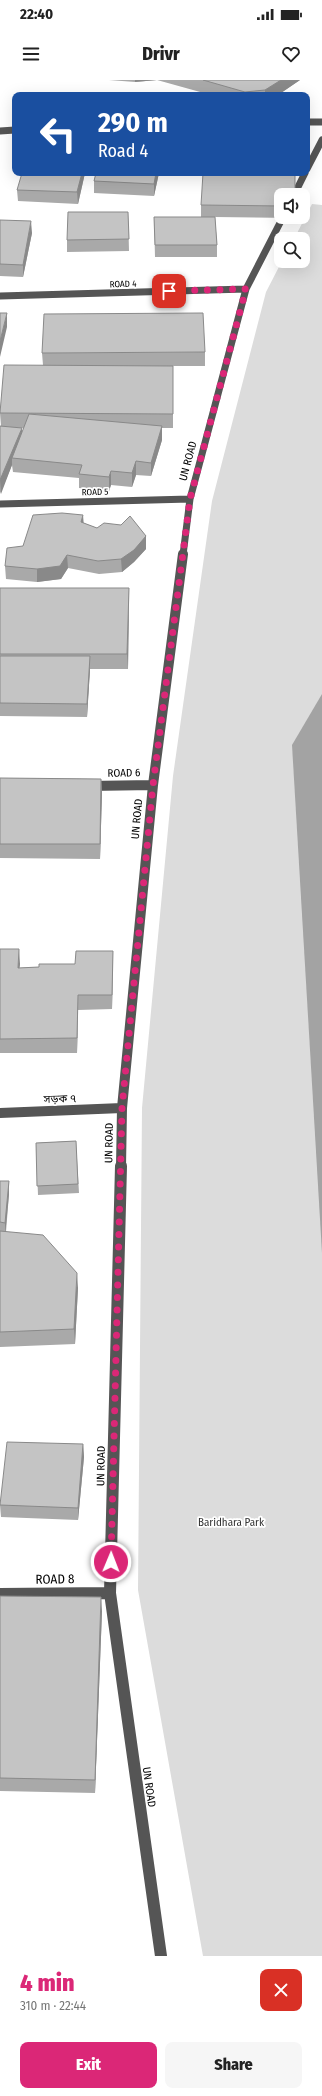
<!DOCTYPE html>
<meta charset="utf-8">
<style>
body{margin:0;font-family:"Fira Sans Condensed","Noto Sans Bengali",sans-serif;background:#f6f6f6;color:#222;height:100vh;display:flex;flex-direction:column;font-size:15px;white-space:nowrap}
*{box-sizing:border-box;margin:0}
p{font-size:13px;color:#767676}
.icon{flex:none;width:22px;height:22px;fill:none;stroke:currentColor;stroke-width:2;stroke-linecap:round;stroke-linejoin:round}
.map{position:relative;height:1876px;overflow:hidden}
.details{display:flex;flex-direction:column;background:#fff;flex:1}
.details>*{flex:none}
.hud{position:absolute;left:12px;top:12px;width:298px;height:84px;border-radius:8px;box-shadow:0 4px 16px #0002;background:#1a4fa0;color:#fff;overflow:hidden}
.buttons{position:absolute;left:274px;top:108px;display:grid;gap:8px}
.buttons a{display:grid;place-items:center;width:36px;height:36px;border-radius:8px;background:#fff;box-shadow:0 4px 16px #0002;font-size:20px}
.pin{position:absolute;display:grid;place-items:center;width:34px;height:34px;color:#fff;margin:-17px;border-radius:8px;box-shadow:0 2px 6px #0006}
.me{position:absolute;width:44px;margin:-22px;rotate:1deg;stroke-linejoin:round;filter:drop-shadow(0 0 3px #0008)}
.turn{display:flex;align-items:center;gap:14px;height:84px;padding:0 20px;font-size:18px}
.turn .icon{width:52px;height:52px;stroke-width:2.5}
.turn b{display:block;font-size:28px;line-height:34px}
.round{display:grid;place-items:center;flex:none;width:42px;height:42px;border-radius:8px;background:#f6f6f6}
.head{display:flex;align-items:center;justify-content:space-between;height:68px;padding:0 20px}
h1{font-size:24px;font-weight:800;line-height:30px;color:#db2777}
.primary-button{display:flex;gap:8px;margin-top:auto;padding:8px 20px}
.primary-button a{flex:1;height:46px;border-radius:8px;background:#db2777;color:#fff;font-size:16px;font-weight:800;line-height:46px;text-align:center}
.primary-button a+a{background:#f6f6f6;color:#222}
.status{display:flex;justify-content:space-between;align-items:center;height:28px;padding:0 20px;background:#fff;direction:ltr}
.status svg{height:11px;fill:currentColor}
header{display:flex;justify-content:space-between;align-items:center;height:52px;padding:0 20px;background:#fff;font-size:18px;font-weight:800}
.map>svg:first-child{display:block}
.green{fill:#dcdcdc}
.water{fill:#a3a3a3}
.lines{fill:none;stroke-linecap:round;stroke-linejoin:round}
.minor-far2{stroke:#555;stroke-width:7}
.minor-far1{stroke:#555;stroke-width:10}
.minor{stroke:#555;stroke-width:12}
.wall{fill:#a9a9a9;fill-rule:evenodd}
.shaded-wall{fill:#898989}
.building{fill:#c4c4c4;stroke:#898989}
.route{stroke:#db2777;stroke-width:7;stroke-dasharray:0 12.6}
.labels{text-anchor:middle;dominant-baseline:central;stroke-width:3.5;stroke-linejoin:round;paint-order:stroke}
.far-street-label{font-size:9px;fill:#000;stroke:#fff}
.street-label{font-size:11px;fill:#000;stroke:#fff}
.park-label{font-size:11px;fill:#333;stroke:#fff}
.near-street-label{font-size:13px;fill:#000;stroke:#fff}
</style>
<div class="status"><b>22:40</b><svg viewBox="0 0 49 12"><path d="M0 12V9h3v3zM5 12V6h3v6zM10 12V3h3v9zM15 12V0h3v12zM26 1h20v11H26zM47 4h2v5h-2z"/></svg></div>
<header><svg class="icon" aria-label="menu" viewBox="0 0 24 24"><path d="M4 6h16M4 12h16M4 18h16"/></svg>Drivr<svg class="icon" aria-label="heart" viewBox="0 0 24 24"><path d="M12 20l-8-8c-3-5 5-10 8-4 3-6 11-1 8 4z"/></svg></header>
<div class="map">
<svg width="322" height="1876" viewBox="0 0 322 1876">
<rect width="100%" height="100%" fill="#fff"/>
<path class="green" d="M312,124L322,125V1876H203L138,1510L142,1028L173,696L212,421L266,212L282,181H303V159H294Z"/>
<path class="water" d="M322,614V1173L292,665Z"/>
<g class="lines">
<path class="minor-far2" d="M307,42H322
M0,51L15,50
M307,89L322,60
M294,115L305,93
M0,216L246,209
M0,424L190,419
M183,475L190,419L246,209L283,137"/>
<path class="minor-far1" d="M89,706L153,705
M0,1033L122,1028
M121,1087L122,1028L153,705L183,474"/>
<path class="minor" d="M121,1086L110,1513L161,1876
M0,1514L110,1513"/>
</g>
<path class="wall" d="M109,0H157L135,2Z
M157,0H300L278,15H211Z
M85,93L78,124L18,121L17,110Z
M96,93H159L154,116L94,113V101Z
M281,115V137H295V138L215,137L217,165V177H155L154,137H201V125Z
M128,132L129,171L67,172V160Z
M0,140L32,153L23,197L0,196Z
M205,272V286H173V348H162V360L151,396L136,395L132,407L111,405L109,411L79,408V398L13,392L12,385L0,414V346H1L0,333L43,285L42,273ZM15,348H24L22,353Z
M83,435V443L97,448L146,456V469L134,482L122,492L99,494L68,488L61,499L37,502L6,499L5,486L23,466Z
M0,508H129L128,589H90L87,637L0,636Z
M0,698L101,699L102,713L100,779L0,778Z
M0,869L20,884L19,888L39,887L75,884L113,871L112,929L78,930L77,973H0Z
M76,1061L79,1113L38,1115L36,1063Z
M0,1101H9V1114L6,1152L78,1208L75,1264L0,1267Z
M83,1364L84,1377L78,1440L1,1437L0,1425Z
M0,1516L102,1531L95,1713L0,1711Z"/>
<path class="shaded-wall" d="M135,0H157L135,2Z
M281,0H300L278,15H265V10Z
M82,93H85L78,124L77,112Z
M156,93H159L154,116V104Z
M31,141L32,153L23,197V185Z
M7,233V247L0,277V261Z
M162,346V360L151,396V383Z
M22,348V361L12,378V385L1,414L0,400Z
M136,381V395L132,407V393Z
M111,391V405L109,411V397Z
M83,435L84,447L81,442Z
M146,456V469L134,482L122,492L121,479Z
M67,475L68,488L61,499L37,502V489Z
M129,508V522L128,589L127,574Z
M90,576V589L87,637V624Z
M101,699L102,713L100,779V764Z
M19,869L20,884L18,902V888Z
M113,871V886L112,929V915Z
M78,915V930L77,973V958Z
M9,1101V1114L5,1156V1143Z
M77,1193L78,1208L75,1264L74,1249Z
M83,1364L84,1377L78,1440V1428Z
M101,1517L102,1531L95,1713V1700Z"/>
<path class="building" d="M203,0H281L265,10L245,12Z
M22,93H82L77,112L17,110Z
M96,93H156L154,104L94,101Z
M203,93H295V115H281V126L201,125Z
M68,132H128L129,159L67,160Z
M154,137H215L217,165H155Z
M0,140L31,141L23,185L0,184Z
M0,233H7L0,261Z
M203,233L205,272L42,273L44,234Z
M4,285L173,286V334L0,333Z
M29,334L162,346L151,383L136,381L132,393L111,391L109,397L79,394L82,385L12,378Z
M0,346L22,348L0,400Z
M62,433L83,435L81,442L97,448L104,443L121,445L130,436L146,456L134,470L121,479L98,481L67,475L60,486L37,489L5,486L7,468L23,466L33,435Z
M0,508H129L127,574H0Z
M0,576H90L87,624L0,623Z
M0,698L101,699L100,764H0Z
M0,869H19L18,888L39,887V884H75L76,871H113L112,915H78L77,958L0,959Z
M76,1061L78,1104L37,1106L36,1063Z
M0,1101H9L5,1143L0,1142Z
M0,1151L43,1155L77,1193L74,1249L0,1252Z
M7,1362L83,1364L78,1428L0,1425Z
M0,1516L101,1517L95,1700L0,1698Z"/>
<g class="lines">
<path class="route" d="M111,1482L122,1028L153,705L190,419L246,209L169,211"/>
</g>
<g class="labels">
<g class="far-street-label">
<text transform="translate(123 204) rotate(-2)">ROAD 4</text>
<text transform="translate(95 412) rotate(-1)">ROAD 5</text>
</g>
<g class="street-label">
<text transform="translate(188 381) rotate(-75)">UN ROAD</text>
<text transform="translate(124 693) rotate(-1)">ROAD 6</text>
<text transform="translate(137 739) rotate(-85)">UN ROAD</text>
<text transform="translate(60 1019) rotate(-2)">সড়ক ৭</text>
<text transform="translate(109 1063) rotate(-89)">UN ROAD</text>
<text transform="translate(101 1386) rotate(-89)">UN ROAD</text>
<text transform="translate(149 1707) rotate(82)">UN ROAD</text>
</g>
<g class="park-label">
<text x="231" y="1442">Baridhara Park</text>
</g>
<g class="near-street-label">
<text transform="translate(55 1499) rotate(-1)">ROAD 8</text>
</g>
</g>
</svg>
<div class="buttons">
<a><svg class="icon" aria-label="sound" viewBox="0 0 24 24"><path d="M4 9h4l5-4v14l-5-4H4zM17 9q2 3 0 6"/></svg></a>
<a><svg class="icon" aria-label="search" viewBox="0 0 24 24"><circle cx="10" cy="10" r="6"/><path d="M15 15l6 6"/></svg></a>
</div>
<div class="pin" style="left:169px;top:211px;background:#d93025"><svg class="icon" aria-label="arrive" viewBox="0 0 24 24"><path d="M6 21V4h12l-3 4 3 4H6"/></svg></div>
<svg class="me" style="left:111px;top:1482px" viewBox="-20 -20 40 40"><circle r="17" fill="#db2777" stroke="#fff" stroke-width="3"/><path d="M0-11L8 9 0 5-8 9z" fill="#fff"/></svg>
<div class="hud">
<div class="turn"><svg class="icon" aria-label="left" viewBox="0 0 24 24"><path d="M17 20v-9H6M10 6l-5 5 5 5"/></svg><div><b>290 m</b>Road 4</div></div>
</div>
</div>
<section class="details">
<div class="head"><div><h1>4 min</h1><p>310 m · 22:44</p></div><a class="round" style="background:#d93025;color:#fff"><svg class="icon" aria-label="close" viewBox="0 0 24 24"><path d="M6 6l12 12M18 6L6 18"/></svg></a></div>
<div class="primary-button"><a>Exit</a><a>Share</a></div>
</section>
